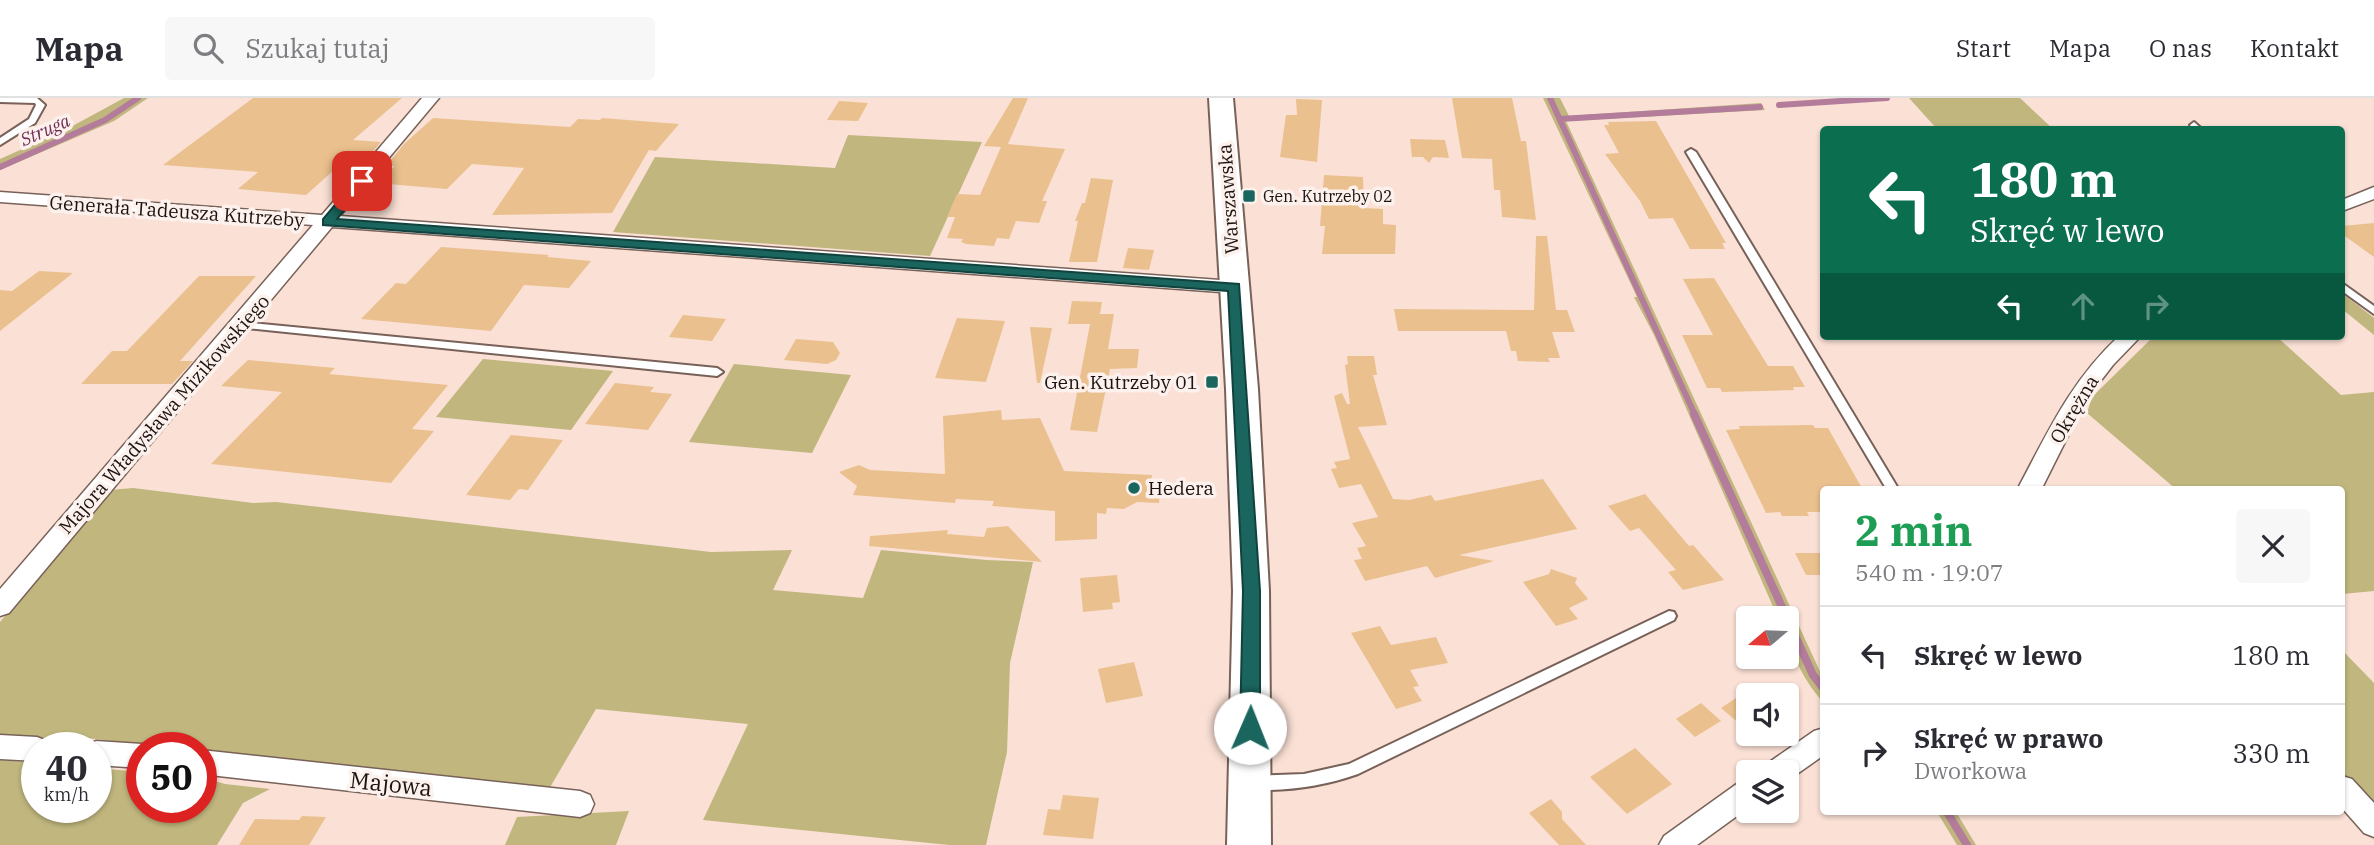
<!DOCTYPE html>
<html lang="pl">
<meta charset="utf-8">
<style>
body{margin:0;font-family:"IBM Plex Serif",serif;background:#f7f7f7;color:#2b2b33;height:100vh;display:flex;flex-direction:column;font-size:26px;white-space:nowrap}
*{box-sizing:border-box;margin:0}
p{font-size:23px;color:#7c7c81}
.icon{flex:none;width:38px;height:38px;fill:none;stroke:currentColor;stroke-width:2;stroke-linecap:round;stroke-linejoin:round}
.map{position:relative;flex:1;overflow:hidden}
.side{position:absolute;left:1820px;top:388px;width:525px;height:329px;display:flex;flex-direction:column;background:#fff;border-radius:7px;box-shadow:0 2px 5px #0004}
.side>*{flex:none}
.banner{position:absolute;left:1820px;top:28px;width:525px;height:214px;border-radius:7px;box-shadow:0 2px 5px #0004;background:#0b6e4f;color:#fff;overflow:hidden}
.needle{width:46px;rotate:251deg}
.fabs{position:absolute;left:1736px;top:508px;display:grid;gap:14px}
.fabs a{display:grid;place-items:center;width:63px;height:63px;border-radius:7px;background:#fff;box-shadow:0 2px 5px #0004;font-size:35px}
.speed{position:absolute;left:21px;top:634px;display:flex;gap:14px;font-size:35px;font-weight:700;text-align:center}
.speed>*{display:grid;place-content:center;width:91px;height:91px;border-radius:50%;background:#fff;box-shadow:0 2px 5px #0004;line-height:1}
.speed small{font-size:18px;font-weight:400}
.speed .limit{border:10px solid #d22;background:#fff;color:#111}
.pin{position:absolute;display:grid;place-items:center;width:60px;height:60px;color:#fff;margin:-30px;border-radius:14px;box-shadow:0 4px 10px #0006}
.me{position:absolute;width:77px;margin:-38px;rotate:1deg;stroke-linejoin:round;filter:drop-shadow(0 0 5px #0008)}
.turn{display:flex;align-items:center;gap:24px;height:147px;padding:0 35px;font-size:32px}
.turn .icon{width:91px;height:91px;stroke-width:2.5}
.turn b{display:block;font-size:49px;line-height:60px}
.lanes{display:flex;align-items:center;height:66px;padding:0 35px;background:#0003;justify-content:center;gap:35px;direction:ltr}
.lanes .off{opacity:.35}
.round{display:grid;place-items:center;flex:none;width:74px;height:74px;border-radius:7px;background:#f7f7f7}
.headline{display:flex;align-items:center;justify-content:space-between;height:119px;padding:0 35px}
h1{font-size:42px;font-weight:800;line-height:52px;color:#1e9e55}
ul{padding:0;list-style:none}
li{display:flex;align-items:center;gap:21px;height:98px;padding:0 35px;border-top:2px solid #e1e1e2}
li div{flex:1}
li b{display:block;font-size:26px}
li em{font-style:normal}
header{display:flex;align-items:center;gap:42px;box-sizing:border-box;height:98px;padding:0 35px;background:#fff;border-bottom:2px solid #e1e1e2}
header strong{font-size:33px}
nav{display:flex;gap:38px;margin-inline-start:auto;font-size:24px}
.search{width:490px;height:63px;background:#f7f7f7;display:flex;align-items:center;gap:18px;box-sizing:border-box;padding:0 24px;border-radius:7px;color:#7c7c81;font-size:26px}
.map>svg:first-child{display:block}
.green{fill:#c0b67e}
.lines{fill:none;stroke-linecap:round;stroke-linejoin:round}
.stream-far1{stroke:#b47c9b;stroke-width:6}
.stream{stroke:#b47c9b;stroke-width:8}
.building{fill:#eac08e}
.lane-casing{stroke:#786158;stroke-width:4}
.street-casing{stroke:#786158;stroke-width:3}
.secondary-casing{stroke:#786158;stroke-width:4}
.lane{fill:#fff;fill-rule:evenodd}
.street{fill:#fff;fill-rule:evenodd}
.secondary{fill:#fff;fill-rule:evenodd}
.route{fill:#1a665e;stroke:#11423d;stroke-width:2}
.poi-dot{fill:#1a665e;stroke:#fcf1ec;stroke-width:2.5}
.labels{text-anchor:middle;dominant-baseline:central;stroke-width:7;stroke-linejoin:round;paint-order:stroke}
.far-poi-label{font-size:16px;fill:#1c1310;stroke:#fcf1ec;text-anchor:start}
.far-water-label{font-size:18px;font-style:italic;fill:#732e58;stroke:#fcf1ec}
.street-label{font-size:19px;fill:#1c1310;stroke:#fcf1ec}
.poi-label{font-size:19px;fill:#1c1310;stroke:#fcf1ec;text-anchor:end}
.near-street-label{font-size:23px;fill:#1c1310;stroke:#fcf1ec}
</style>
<header>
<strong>Mapa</strong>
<div class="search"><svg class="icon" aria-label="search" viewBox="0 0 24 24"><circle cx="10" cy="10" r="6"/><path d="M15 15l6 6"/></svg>Szukaj tutaj</div>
<nav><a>Start</a><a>Mapa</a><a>O nas</a><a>Kontakt</a></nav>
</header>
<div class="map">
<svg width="2374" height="747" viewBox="0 0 2374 747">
<rect width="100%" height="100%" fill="#fae0d5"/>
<path class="green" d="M124,0H148L114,23L0,72V61L67,31Z
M1543,0H1560L1569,18L1761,5L1765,12L1566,23L1823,580V604C1803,582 1787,550 1787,520H1778L1654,237L1634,199H1637Z
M1909,0H2020L2053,31H1937Z
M848,37L982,44L930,158L613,134L655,59L835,70Z
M2346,198L2374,220V237L2342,211V200Z
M2154,238H2276L2341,297L2374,294V493L2342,496V392H2177L2087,315L2092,299Z
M483,261L613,273L571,332L436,319Z
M734,266L851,277L812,355L689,344Z
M133,390L253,405L276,404L711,454L792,452L773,492L863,500L881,452L986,462L1033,464L1010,565L1007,654L986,747H949L703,722L748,626L596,611L549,691L201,654V649H163L71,638L59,645L0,642V524L110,392Z
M2342,552L2374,585V715L2342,679Z
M0,662L37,665V709H96V670L142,674V709H201V679L225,686L270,691L243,705L217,747H0Z
M629,713L616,747H505L517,719Z
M1937,714H1956L1976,747H1957Z"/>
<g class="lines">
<path class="stream-far1" d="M1550,0L1695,317
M1779,7L1887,0
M1560,21L1760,9
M0,69L105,22L138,0"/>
<path class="stream" d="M1694,316L1813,577L1824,591
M1947,714L1967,747"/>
</g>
<path class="building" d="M253,0H402L353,42L381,44L362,66L343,64L306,97L238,91L258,74L163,67Z
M1013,0H1028L1008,46L1065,51L1042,103H1047L1039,125L1016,123L1009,141L997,140L994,148L966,146L961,144L963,141L947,140L955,119H947L957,96L980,97L1001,49L984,48Z
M1452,0H1512L1521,43H1526L1536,122L1502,119L1500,92H1494L1492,61L1462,60Z
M1296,1L1322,2L1317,64L1280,59L1286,17H1297Z
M839,3L868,5L858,23L827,22Z
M433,20L570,29L578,21L600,22L602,20L679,26L656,53L649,52L612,115L492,117L524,70L472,66L447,91L376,85L395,68H386L404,46Z
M1656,23L1726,145H1722L1725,151H1690L1673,120L1649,121L1640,103L1605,56L1619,55L1604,27H1609L1608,24Z
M1410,41L1445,42L1449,60L1433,59L1429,65L1423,59H1412Z
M1324,77L1363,79L1364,110L1383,111V126L1396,127L1395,156H1322L1325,128H1320Z
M1091,80L1113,82L1097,164H1069L1078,123H1075L1082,105H1085Z
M2374,125V159L2342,136V128Z
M1536,138H1547L1556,212H1567L1575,234H1552L1560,260H1548L1550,264L1518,263L1516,253H1511L1506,233H1398L1394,211L1534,212Z
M441,149L549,157L547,159L591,163L569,190L524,187L491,233L361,221L396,185L406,186Z
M1128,150L1154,152L1149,172L1123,170Z
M39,173L73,175L0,233V192L12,193Z
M199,178H256L180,263H193L172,286H81L112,253H127Z
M1714,180L1768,268H1793L1805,289H1793L1794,292L1722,294L1720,290H1707L1682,237H1713L1683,181Z
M1072,203L1102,204L1100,216H1114L1108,251H1139L1137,270L1110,271L1097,334L1070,332L1090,226H1068Z
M683,217L726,221L712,243L669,239Z
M957,220L1005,223L986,284L935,280Z
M1030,229L1052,230L1040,285H1037Z
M796,241L833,244L840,255L836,262L827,266L784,262Z
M1347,258H1374L1377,277H1373L1387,327L1358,329L1393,401L1409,402L1431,397L1435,403L1543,381L1577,431L1459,457L1494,463L1435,480L1427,468L1365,483L1354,462L1362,461L1357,450L1366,448L1352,425L1378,419L1361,386L1339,390L1331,371L1337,370L1334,364L1350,361L1334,298L1342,295L1347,306H1350L1345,267L1348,266Z
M248,262L335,270L329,276L448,287L412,331L434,333L391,385L211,366L282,294L221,288Z
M615,285L654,289L650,294L672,296L648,332L585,326Z
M1001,312L1002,322L1040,320L1064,373L1152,377L1151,386L1161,387L1159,405L1137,404L1124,411L1107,410L1106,416L1097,415V441L1055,443V413L992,408L994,403L956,401L955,405L853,397L857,388L839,374L859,367L870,372L945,376L943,318Z
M1813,327L1815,330H1828L1863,392H1824V414H1807L1809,418H1782L1780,414L1766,415L1726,332L1740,331L1739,328Z
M511,337L563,342L528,392L519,391L510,402L466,397Z
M1645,396L1689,448L1693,447L1724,482L1683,492L1668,474L1676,472L1639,430L1630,433L1608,408Z
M1008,428L1042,464L869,448L870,438L948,432L947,436L984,439L987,430Z
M1795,455H1820L1824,462V477H1806Z
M1551,471L1577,480L1575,485L1588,501L1569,510L1578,521L1556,528L1523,484L1549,476Z
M1117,477L1120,504L1112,505L1113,511L1083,514L1080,480Z
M1380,528L1391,547L1436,539L1448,565L1410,572L1419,588L1413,589L1422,603L1396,611L1351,535Z
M1134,564L1143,598L1106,605L1098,571Z
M1748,592V633L1721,610Z
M1701,605L1721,623L1695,639L1676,621Z
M1635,650L1672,686L1627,716L1590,679Z
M1063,697L1099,700L1093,741L1043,737L1048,711L1060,712Z
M1551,701L1562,714V721L1586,747H1559L1529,715Z
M302,718L326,719L309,747H239L255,721L299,722Z"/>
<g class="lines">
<g class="lane-casing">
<path id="lane" d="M0,0H37L45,7L35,25L0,47V40L29,21L36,7L35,5L0,4Z
M2194,24L2203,32H2193L2190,27Z
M1691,51L1696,54L1899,392H1887L1686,54Z
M2342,185L2374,208V216L2342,193Z
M240,224L717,270L723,274L717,278L236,229L235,227Z
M1669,513L1674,514L1676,518L1674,522L1358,676C1324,688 1289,693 1253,692L1248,690L1245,685L1248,680L1253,678L1304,676L1349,666Z"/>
</g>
<g class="street-casing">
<path id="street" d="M422,0H439L340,118L1234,183L1244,189L1234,195L332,129L9,515L0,518V491L313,127L0,104V94L322,117Z
M2374,89V101L2342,113V102Z
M2119,238H2141L2113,267L2086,302L2041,392H2017C2048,334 2070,284 2119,238Z
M1824,630V657L1787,683V674H1764L1768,665L1814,633Z
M0,637L37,639L47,643L50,649H37V663L0,661Z
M96,643L142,646L151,649H142V670L96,667V649H85Z
M201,652L580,693L590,697L594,706L590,715L580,719L201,676Z
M2342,678L2352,681L2374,705V739L2364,735L2342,710Z
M1748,682V710L1697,747H1659L1664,738L1738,685Z"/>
</g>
<g class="secondary-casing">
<path id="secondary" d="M1209,0H1233L1258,291L1269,493L1271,747H1227L1233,493L1226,291Z"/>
</g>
<use href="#lane" class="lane"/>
<use href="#street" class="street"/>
<use href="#secondary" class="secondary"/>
</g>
<path class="route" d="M362,79L368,83L337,121L1239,186L1260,493V630L1257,636L1250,638L1243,636L1240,630L1243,493L1228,193L323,127V121L358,80Z"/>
<g class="poi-dot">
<rect x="1242" y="91" width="14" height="14" rx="3.5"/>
<rect x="1205" y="277" width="14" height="14" rx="3.5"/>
<circle cx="1134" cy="390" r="7"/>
</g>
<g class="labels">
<g class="far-poi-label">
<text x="1263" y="98">Gen. Kutrzeby 02</text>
</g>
<g class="far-water-label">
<text transform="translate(45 32) rotate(-24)">Struga</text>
</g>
<g class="street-label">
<text transform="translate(1228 101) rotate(-94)">Warszawska</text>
<text transform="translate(177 113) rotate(4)">Generała Tadeusza Kutrzeby</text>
<text transform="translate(2074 311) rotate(-59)">Okrężna</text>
<text transform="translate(164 316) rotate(-49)">Majora Władysława Mizikowskiego</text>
</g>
<g class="poi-label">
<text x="1198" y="284">Gen. Kutrzeby 01</text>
<text x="1148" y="390" text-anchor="start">Hedera</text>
</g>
<g class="near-street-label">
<text transform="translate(391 685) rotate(6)">Majowa</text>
</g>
</g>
</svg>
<div class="fabs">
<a><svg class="needle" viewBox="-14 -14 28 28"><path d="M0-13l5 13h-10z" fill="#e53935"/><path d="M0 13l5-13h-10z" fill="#7c7c81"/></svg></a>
<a><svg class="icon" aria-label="sound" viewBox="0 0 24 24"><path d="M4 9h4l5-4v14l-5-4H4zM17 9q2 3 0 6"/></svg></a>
<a><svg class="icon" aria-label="layers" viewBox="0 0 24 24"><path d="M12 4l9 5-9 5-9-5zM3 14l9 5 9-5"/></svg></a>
</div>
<div class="speed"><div>40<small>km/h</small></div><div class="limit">50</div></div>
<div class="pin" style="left:362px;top:83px;background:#d93025"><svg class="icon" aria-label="arrive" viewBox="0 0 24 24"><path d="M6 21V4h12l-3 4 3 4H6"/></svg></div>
<svg class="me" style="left:1250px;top:630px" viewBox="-20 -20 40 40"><circle r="19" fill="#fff"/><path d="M0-13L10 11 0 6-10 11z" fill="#1a665e"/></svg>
<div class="banner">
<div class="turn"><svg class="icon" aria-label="left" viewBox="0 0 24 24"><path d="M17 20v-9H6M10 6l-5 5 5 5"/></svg><div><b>180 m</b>Skręć w lewo</div></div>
<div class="lanes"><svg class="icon" aria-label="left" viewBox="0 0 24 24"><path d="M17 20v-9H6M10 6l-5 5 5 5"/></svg><svg class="icon off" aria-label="ahead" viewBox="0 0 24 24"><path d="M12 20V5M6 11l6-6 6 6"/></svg><svg class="icon off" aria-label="right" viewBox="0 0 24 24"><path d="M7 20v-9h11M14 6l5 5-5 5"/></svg></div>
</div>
<section class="side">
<div class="headline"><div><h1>2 min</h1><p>540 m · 19:07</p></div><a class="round"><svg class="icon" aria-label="close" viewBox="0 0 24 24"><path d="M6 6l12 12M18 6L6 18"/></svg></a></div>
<ul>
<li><svg class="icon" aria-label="left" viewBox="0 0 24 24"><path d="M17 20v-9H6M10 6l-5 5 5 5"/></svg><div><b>Skręć w lewo</b></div><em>180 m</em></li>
<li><svg class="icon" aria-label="right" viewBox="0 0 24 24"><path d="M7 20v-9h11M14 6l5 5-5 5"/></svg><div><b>Skręć w prawo</b><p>Dworkowa</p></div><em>330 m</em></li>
</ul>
</section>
</div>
